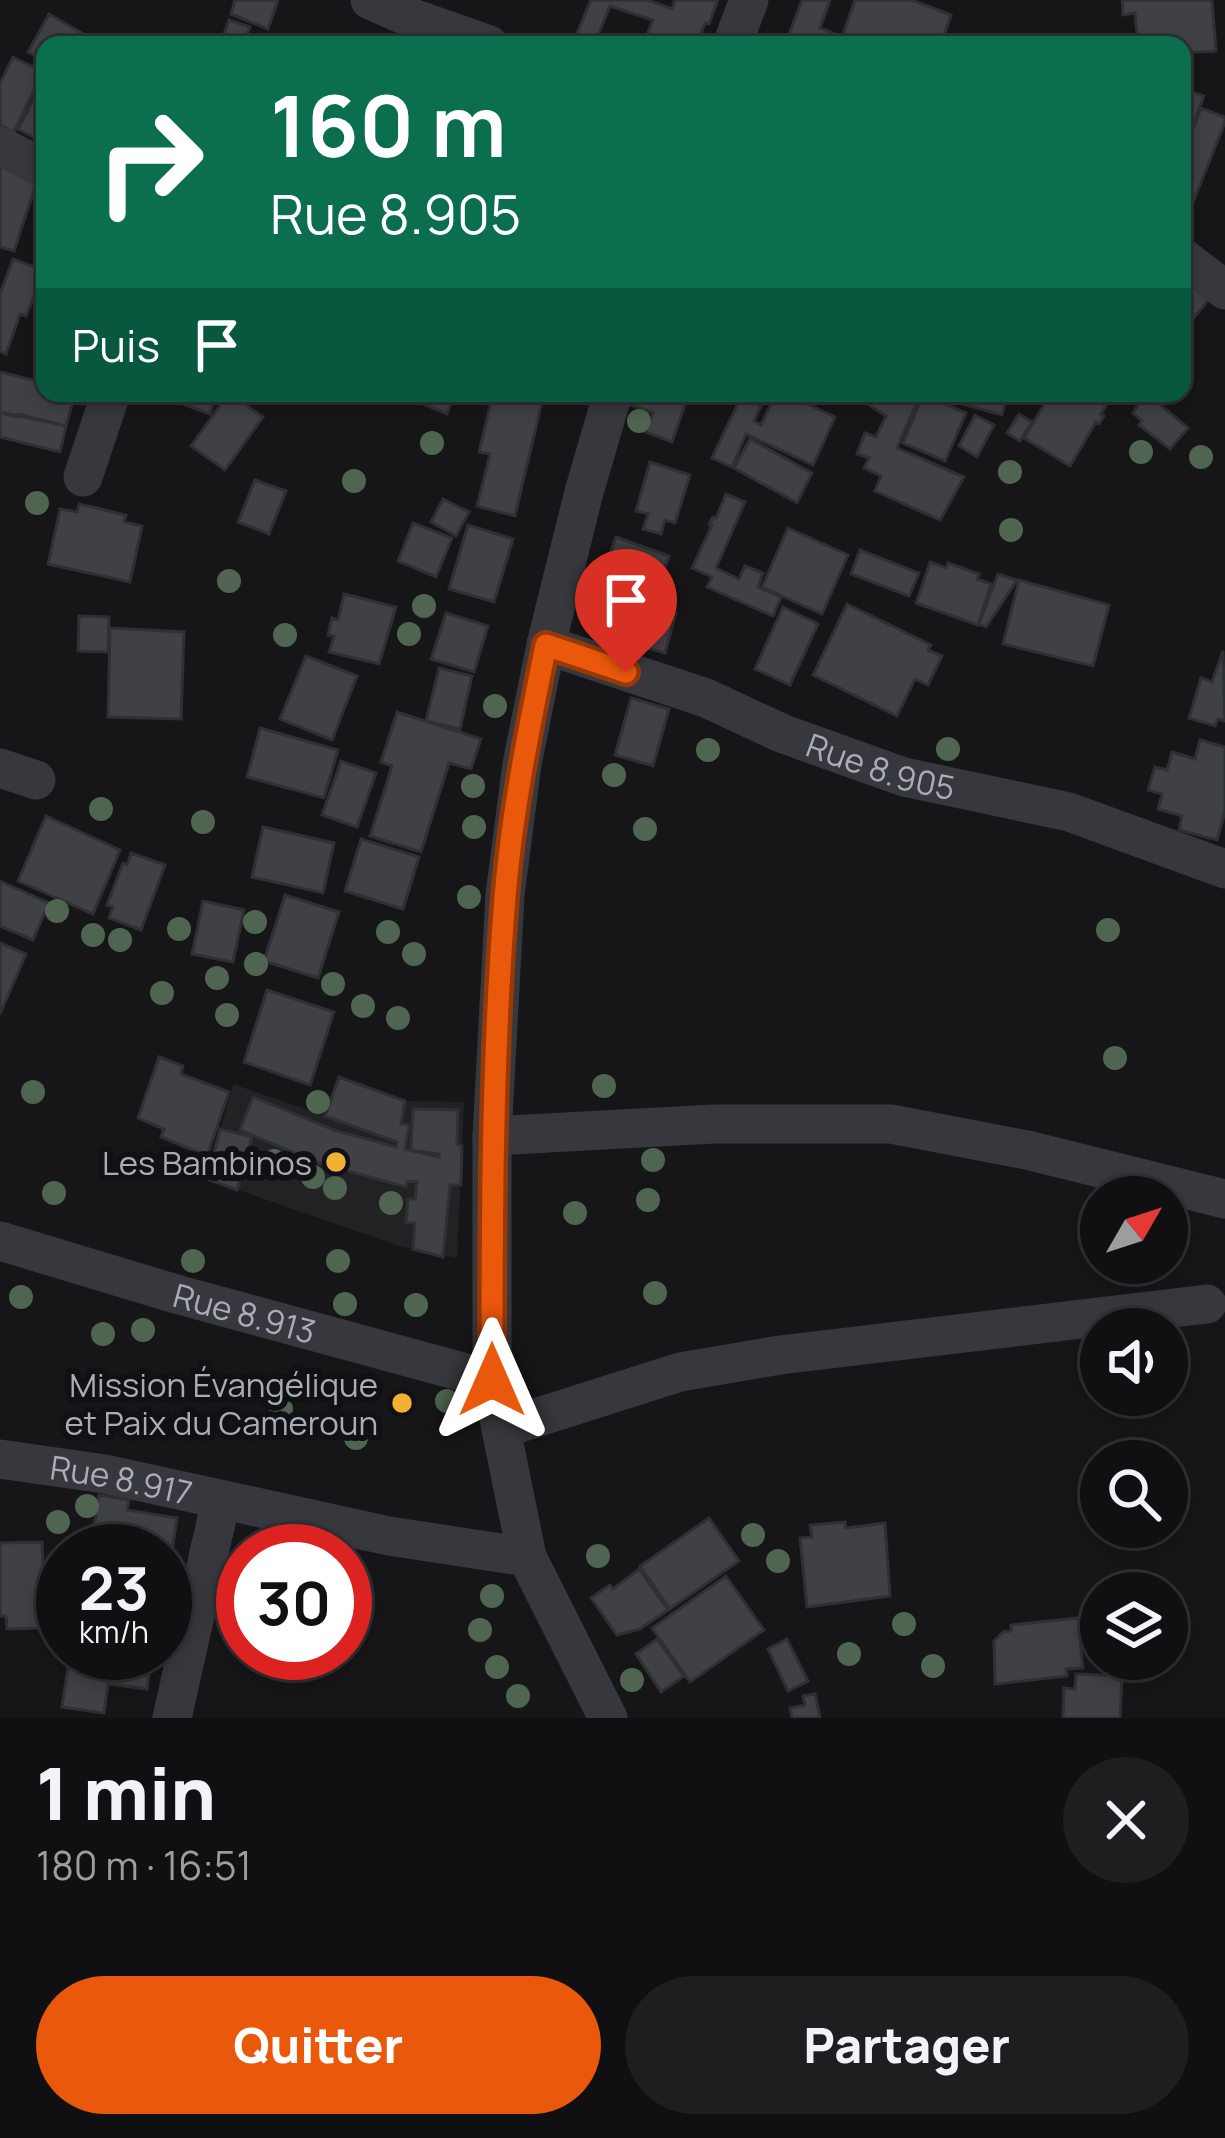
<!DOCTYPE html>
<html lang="fr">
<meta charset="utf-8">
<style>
body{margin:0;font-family:Manrope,sans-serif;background:#1e1e20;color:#f1f3f6;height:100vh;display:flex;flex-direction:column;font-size:45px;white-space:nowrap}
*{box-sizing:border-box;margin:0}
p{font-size:39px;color:#9c9d9f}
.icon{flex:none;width:66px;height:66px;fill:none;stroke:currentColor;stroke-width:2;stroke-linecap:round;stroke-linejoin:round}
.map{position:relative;height:1718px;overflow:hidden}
.details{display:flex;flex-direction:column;background:#101012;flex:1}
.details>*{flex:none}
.top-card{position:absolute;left:36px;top:36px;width:1155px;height:366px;border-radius:24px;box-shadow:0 6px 18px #0003,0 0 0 3px #303032;background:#0b6e4f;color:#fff;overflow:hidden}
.needle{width:78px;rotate:51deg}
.tools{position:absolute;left:1080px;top:1176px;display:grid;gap:24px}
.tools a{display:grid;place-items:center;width:108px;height:108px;border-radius:50%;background:#101012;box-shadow:0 6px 18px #0003,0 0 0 3px #303032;font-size:60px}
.speed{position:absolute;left:36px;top:1524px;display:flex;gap:24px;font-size:60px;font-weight:700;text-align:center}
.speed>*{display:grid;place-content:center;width:156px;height:156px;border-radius:50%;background:#101012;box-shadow:0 6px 18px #0003,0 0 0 3px #303032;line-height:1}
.speed small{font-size:30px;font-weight:400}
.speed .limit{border:18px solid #d22;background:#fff;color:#111}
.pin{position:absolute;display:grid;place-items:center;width:102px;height:102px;color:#fff;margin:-123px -51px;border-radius:50% 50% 50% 0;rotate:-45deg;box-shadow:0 0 12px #0007}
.pin .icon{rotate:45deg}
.me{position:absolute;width:132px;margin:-66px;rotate:0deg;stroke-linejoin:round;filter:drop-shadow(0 0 9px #0008)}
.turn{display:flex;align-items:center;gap:42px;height:252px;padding:0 36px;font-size:54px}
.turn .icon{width:156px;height:156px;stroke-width:2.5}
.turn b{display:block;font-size:84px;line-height:102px}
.then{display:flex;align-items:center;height:114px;padding:0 36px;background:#0003;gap:24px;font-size:45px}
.round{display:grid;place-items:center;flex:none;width:126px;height:126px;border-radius:63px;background:#1e1e20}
.head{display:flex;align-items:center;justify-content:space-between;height:204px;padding:0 36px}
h1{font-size:72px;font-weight:800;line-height:90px}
.cta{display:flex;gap:24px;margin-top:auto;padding:24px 36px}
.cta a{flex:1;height:138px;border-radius:72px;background:#ea580c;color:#fff;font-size:48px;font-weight:800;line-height:138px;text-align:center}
.cta a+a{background:#1e1e20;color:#f1f3f6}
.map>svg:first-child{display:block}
.built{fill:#222225}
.building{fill:#404145;stroke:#303034;stroke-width:3}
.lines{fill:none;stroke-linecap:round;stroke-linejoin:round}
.minor{stroke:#37383d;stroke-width:39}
.tree{fill:#506452}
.route-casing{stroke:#983908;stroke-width:30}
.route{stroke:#ea580c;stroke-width:21}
.poi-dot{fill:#f2b134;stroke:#111113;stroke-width:4.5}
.labels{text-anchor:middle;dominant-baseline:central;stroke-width:12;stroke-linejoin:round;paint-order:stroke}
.street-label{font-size:33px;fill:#a8adb8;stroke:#111113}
.poi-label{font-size:33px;fill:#a8adb8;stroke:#111113;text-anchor:end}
</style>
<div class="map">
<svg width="1225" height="1718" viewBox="0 0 1225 1718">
<rect width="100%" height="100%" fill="#161618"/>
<path class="built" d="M339,1077L405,1101L464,1102L457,1258L399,1246L207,1179L233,1084L325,1116Z"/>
<path class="building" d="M235,0H278L268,29L231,14Z
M591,0H648L672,9L675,0H718L709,24L705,23L699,39L694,37L690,45H643L653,20L610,6L594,45H572Z
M802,0H830L820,28L842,37L855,0H912L951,15L941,45H785Z
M1122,0H1212L1216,51L1182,53V45H1138L1135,13L1123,15Z
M49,14L103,45H45V62L28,52Z
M229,20L250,27L243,45H220Z
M13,57L43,72L14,132L0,125V83Z
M44,80L45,124L37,139L18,129Z
M1182,89L1204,96L1182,155Z
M1201,108L1225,117V122L1188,215L1182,212V159Z
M0,165L38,178L14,251L0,247Z
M13,259L45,271V295L36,291L26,316L20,314L6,354L0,351V294Z
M1194,274L1215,291L1182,333V289Z
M0,372L45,383V393H75L66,426L18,414L17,417L0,413Z
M154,393H217L210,414Z
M229,393L263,417L225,470L191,446Z
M397,393H455L447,414Z
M493,393H544L515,516L477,506L490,454L479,452Z
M635,393H689L672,442L646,432L653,413L631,405Z
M776,393H784L835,417L813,465L746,434L732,467L712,458L741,397L761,406L754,421L761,425Z
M851,393L920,395L897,448L964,477L940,520L875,491L881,476L864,468L869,458L857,454L865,433L876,437L886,416Z
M922,393H1008L1002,415Z
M1051,393H1085L1106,406L1101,414L1104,416L1099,424L1096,422L1070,466L1024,438Z
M1146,393L1188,428L1170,449L1139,425L1142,421L1133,413Z
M923,395L966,413L945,461L903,443Z
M0,412L66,426L60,452L0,437Z
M1019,414L1032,422L1020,441L1007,433Z
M975,415L994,425L977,457L959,446Z
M750,439L812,473L797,503L734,468Z
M650,462L690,475L675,523L665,520L661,534L643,529L648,514L636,511Z
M255,480L286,491L269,534L238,522Z
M726,494L745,502L716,568L739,579L745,566L763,573L758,587L781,597L773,616L707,587L712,577L692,568L712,525L709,524L713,517L716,518Z
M443,499L469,512L456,536L431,522Z
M79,504L126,515L124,522L142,526L130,582L48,564L60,509L77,512Z
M413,523L452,538L436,577L398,561Z
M468,525L513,539L494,602L449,589Z
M788,528L848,555L822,614L762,587Z
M616,537L669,556L654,601L620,590L627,569L607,562Z
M860,550L919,573L909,596L851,574Z
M930,562L946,568L948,563L979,574L977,579L991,584L978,625L916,603Z
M998,574L1017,580L986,627L979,624Z
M1019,580L1109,605L1093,666L1003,644Z
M344,594L396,607L379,664L329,652L334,636L328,635L332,618L338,620Z
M614,596L676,613L665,653L603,636Z
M847,604L931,645L928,650L942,656L928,685L915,679L897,716L813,675Z
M783,607L818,624L790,685L755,669Z
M446,613L488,626L474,672L431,659Z
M79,616L109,617L108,652L78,651Z
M110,628L184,632L181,719L108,717Z
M1223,651L1225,721L1218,719L1215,726L1189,718L1201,678L1212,682Z
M306,656L357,676L332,740L280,719Z
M439,668L472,676L460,729L426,721Z
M631,698L669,709L653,766L615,755Z
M397,712L481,739L471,769L449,763L421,852L370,836L392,766L381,762Z
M260,728L338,750L324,798L247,777Z
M1200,740L1225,747V812L1217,840L1179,830L1182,816L1158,809L1162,794L1148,790L1155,767L1167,770L1172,752L1195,759Z
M341,761L376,773L357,827L322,815Z
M46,816L120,850L93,914L18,881Z
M263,827L334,843L323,893L252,877Z
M361,839L419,857L403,909L345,891Z
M131,853L165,865L141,930L109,918L113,907L107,905L123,863L127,865Z
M0,881L49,903L33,940L0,926Z
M285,895L339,912L318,978L264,961Z
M203,901L244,910L233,962L192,954Z
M0,943L26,954L0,1014Z
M267,990L334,1012L310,1085L244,1062Z
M159,1057L183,1066L181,1074L229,1092L207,1156L161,1137L164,1129L138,1118Z
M339,1077L405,1101L401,1124L409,1125L405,1149L439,1157V1154L411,1150L413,1109L458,1110L457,1144L462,1146L461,1185H450L443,1257L413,1249L415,1223H406L408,1199H415L417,1182L408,1181L406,1187L319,1163L240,1130L253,1097L334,1130L396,1147L397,1142L325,1116Z
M220,1129L252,1137L237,1190L207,1179Z
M99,1495L129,1500L127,1510L177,1518L170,1566L165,1565V1551H90Z
M709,1518L739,1561L670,1609L640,1566Z
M845,1522L846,1528L885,1523L890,1596L807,1607L800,1538L812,1537L810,1525Z
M42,1542L43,1562L52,1561L53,1585L40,1586L42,1628L7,1629L6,1616H0V1543Z
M639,1569L668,1610L640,1629L617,1635L591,1598L610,1585L613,1589Z
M726,1576L764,1630L690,1682L652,1628Z
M1078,1618L1083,1668L1066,1669L1067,1676L995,1684L994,1641L1003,1632L1011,1631V1625Z
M657,1639L684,1676L661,1692L636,1654Z
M787,1639L808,1681L788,1691L768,1649Z
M70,1653H155L154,1667L150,1666L147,1689L108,1684L104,1713L62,1707Z
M1076,1674L1122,1676L1120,1718H1063L1064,1688L1075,1689Z
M815,1694L820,1718H792L790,1708L805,1705L803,1696Z"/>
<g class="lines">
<g class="minor">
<path d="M370,0L404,15L489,45"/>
<path d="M732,45L749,0"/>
<path d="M0,146L45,169"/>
<path d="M1182,257L1225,290"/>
<path d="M83,477L111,393"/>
<path id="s1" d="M546,645L706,698L781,733L904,777L1069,812L1225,869"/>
<path d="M0,768L36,780"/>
<path d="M492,1136L714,1124H891L1027,1150L1225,1199"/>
<path id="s2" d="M0,1241L176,1294L492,1380"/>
<path d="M501,1429L680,1372L780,1355L1207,1304"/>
<path id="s3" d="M0,1459L105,1474L389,1536L527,1557"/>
<path d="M172,1718L221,1500"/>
<path d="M608,1718L527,1557L501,1429L492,1380V1136L505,895L522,764L546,645L584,492L613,393"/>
</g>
</g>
<g class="tree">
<circle cx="639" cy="421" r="12"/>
<circle cx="432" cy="443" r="12"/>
<circle cx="1141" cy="452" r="12"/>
<circle cx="1201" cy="457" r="12"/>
<circle cx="1010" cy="472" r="12"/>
<circle cx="354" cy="481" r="12"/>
<circle cx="37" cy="503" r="12"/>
<circle cx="1011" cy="530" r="12"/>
<circle cx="229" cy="581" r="12"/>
<circle cx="424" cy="606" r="12"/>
<circle cx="409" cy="634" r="12"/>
<circle cx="285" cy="635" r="12"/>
<circle cx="495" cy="706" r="12"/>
<circle cx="948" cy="749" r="12"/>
<circle cx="708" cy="750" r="12"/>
<circle cx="614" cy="775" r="12"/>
<circle cx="473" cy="786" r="12"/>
<circle cx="101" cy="809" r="12"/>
<circle cx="203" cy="822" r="12"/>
<circle cx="474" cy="827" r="12"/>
<circle cx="645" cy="829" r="12"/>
<circle cx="469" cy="897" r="12"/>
<circle cx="57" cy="911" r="12"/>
<circle cx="255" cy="922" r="12"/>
<circle cx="179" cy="929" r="12"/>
<circle cx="1108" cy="930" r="12"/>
<circle cx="388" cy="932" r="12"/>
<circle cx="93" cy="935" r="12"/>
<circle cx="120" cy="940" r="12"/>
<circle cx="414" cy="954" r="12"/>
<circle cx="256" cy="964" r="12"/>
<circle cx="217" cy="978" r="12"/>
<circle cx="333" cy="984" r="12"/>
<circle cx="162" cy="993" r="12"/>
<circle cx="363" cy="1006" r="12"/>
<circle cx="227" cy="1015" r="12"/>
<circle cx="398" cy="1018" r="12"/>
<circle cx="1115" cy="1058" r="12"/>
<circle cx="604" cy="1086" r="12"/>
<circle cx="33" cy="1092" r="12"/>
<circle cx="318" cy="1102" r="12"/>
<circle cx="653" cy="1160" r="12"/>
<circle cx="274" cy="1161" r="12"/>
<circle cx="313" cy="1177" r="12"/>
<circle cx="335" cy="1188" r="12"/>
<circle cx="54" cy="1193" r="12"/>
<circle cx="648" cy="1200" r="12"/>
<circle cx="391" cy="1203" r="12"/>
<circle cx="575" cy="1213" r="12"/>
<circle cx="193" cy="1261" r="12"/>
<circle cx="338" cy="1261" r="12"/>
<circle cx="655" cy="1293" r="12"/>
<circle cx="21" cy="1297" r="12"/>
<circle cx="345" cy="1304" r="12"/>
<circle cx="416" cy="1305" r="12"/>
<circle cx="143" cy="1330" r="12"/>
<circle cx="103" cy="1334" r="12"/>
<circle cx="447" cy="1401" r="12"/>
<circle cx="281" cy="1409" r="12"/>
<circle cx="356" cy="1438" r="12"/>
<circle cx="87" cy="1506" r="12"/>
<circle cx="58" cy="1522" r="12"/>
<circle cx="753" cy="1535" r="12"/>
<circle cx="598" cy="1556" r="12"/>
<circle cx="778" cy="1561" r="12"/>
<circle cx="492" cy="1596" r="12"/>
<circle cx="904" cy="1624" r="12"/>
<circle cx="480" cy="1630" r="12"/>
<circle cx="849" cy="1654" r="12"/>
<circle cx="933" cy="1666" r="12"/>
<circle cx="497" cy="1667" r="12"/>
<circle cx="632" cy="1680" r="12"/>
<circle cx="518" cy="1696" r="12"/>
</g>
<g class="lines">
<g class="route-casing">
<path id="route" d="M492,1380C492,1219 492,1058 505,897C512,812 529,728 546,645L626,672"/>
</g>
<use href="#route" class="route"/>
</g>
<g class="poi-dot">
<circle cx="336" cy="1162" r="12"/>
<circle cx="402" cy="1403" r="12"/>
</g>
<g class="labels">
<g class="street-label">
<text stroke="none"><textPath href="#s1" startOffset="357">Rue 8.905</textPath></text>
<text stroke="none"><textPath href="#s2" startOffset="255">Rue 8.913</textPath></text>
<text stroke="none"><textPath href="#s3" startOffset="123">Rue 8.917</textPath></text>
</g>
<g class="poi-label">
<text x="312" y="1162">Les Bambinos</text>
<text x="378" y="1384">Mission Évangélique<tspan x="378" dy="38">et Paix du Cameroun</tspan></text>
</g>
</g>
</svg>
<div class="tools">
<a><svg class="needle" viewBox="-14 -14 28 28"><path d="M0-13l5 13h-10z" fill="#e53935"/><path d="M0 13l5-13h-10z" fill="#9c9d9f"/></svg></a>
<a><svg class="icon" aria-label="sound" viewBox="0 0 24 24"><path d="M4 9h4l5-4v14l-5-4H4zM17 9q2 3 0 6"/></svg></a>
<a><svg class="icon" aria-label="search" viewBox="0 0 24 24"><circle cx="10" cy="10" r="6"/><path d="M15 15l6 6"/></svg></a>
<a><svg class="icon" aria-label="layers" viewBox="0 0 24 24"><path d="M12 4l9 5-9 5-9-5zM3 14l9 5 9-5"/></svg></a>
</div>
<div class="speed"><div>23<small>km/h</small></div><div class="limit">30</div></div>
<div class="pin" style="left:626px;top:672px;background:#d93025"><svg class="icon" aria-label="arrive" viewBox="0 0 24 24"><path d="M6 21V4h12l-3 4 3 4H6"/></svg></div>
<svg class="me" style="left:492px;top:1380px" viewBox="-20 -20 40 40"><path d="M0-17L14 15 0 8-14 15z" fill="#ea580c" stroke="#fff" stroke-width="4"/></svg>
<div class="top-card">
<div class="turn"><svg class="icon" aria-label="right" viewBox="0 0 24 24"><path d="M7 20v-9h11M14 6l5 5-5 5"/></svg><div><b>160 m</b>Rue 8.905</div></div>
<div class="then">Puis<svg class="icon" aria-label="arrive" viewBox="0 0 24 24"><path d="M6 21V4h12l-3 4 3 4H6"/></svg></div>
</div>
</div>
<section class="details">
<div class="head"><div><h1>1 min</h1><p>180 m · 16:51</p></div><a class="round"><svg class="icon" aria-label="close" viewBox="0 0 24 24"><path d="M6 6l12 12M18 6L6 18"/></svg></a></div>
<div class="cta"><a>Quitter</a><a>Partager</a></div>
</section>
